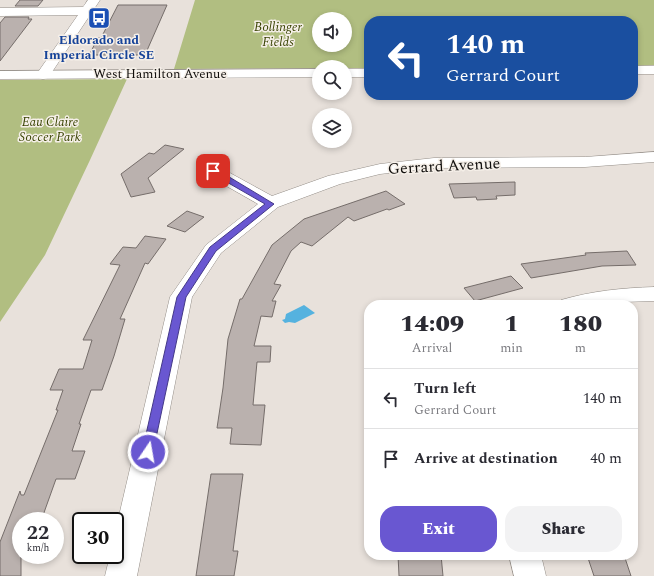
<!DOCTYPE html>
<style>
body{margin:0;font-family:Spectral,serif;background:#f2f2f3;color:#2b2b33;height:100vh;display:flex;flex-direction:column;font-size:15px;white-space:nowrap}
*{box-sizing:border-box;margin:0}
p{font-size:13px;color:#7c7c81}
.icon{flex:none;width:22px;height:22px;fill:none;stroke:currentColor;stroke-width:2;stroke-linecap:round;stroke-linejoin:round}
.map{position:relative;flex:1;overflow:hidden}
.side{position:absolute;left:364px;top:300px;width:274px;height:260px;display:flex;flex-direction:column;background:#fff;border-radius:16px;box-shadow:0 2px 6px #0003}
.side>*{flex:none}
.guide{position:absolute;left:364px;top:16px;width:274px;height:84px;border-radius:16px;box-shadow:0 2px 6px #0003;background:#1a4fa0;color:#fff;overflow:hidden}
.buttons{position:absolute;left:312px;top:12px;display:grid;gap:8px}
.buttons a{display:grid;place-items:center;width:40px;height:40px;border-radius:50%;background:#fff;box-shadow:0 2px 6px #0003;font-size:20px}
.speed{position:absolute;left:12px;top:512px;display:flex;gap:8px;font-size:20px;font-weight:700;text-align:center}
.speed>*{display:grid;place-content:center;width:52px;height:52px;border-radius:50%;background:#fff;box-shadow:0 2px 6px #0003;line-height:1}
.speed small{font-size:10px;font-weight:400}
.speed .limit{border:2px solid #111;border-radius:6px;background:#fff;color:#111}
.pin{position:absolute;display:grid;place-items:center;width:34px;height:34px;color:#fff;margin:-17px;border-radius:8px;box-shadow:0 2px 6px #0006}
.me{position:absolute;width:44px;margin:-22px;rotate:12deg;stroke-linejoin:round;filter:drop-shadow(0 0 3px #0008)}
.turn{display:flex;align-items:center;gap:14px;height:84px;padding:0 16px;font-size:18px}
.turn .icon{width:52px;height:52px;stroke-width:2.5}
.turn b{display:block;font-size:28px;line-height:34px}
.eta{display:flex;justify-content:space-evenly;align-items:center;height:68px;text-align:center}
.eta b{font-size:24px;font-weight:800;line-height:28px}
.action{display:flex;gap:8px;margin-top:auto;padding:8px 16px}
.action a{flex:1;height:46px;border-radius:16px;background:#6957d1;color:#fff;font-size:16px;font-weight:800;line-height:46px;text-align:center}
.action a+a{background:#f2f2f3;color:#2b2b33}
ul{padding:0;list-style:none}
li{display:flex;align-items:center;gap:12px;height:60px;padding:0 16px;border-top:1px solid #e1e1e2}
li div{flex:1}
li b{display:block;font-size:15px}
li em{font-style:normal}
.map>svg:first-child{display:block}
.green{fill:#b1be81;fill-rule:evenodd}
.water{fill:#55b2df}
.building{fill:#bab1ae;stroke:#756d6a}
.lines{fill:none;stroke-linecap:round;stroke-linejoin:round}
.minor-casing{stroke:#948e88;stroke-width:1}
.tertiary-casing{stroke:#948e88;stroke-width:1}
.minor{fill:#fff;fill-rule:evenodd}
.tertiary{fill:#fff;fill-rule:evenodd}
.route{fill:#6957d1;stroke:#443988}
.labels{text-anchor:middle;dominant-baseline:central;stroke-width:3;stroke-linejoin:round;paint-order:stroke}
.far-park-label{font-size:13px;font-style:italic;fill:#3a4403;stroke:#f5efe8}
.far-transit-label{font-size:13px;font-weight:bold;fill:#164399;stroke:#f5efe8}
.far-street-label{font-size:13px;fill:#100e0c;stroke:#f5efe8}
.street-label{font-size:16px;fill:#100e0c;stroke:#f5efe8}
</style>
<div class="map">
<svg width="654" height="576" viewBox="0 0 654 576">
<rect width="100%" height="100%" fill="#e8e1db"/>
<path class="green" d="M195,0H654V65L633,66V21H369V68L174,69ZM319,19H345V45H319Z
M127,79L90,160L45,255L0,322V80Z"/>
<path class="water" d="M304,305L315,313L295,323L289,322L285,323L282,320L285,319L286,314Z"/>
<path class="building" d="M20,0H43L38,6H15Z
M118,5H167L145,55H89L98,38H101Z
M5,17H29L28,19H32L0,61V23Z
M165,145L184,149L148,178L155,192L131,197L121,174L149,153L154,154Z
M515,182V195L496,196L497,199L477,200L476,197L454,198L449,184Z
M386,191L405,204L389,210L387,209L354,221L348,217L312,246L301,242L291,251L274,284L281,285L272,301H276L272,317L261,316L254,346H271L270,362H257L253,405H265L261,445L230,444L232,428H217L223,388L228,339L240,299H242L272,245L304,219Z
M187,211L204,217L185,232L167,226Z
M145,236L166,239L148,264L145,263L120,319H125L114,356L102,390H91L79,424H81L72,451H85L75,479H56L41,521H21V576H0V542L20,491L21,495H24L58,410H56L63,390H50L59,369H83L92,340H83L120,265L110,264L123,247L136,248Z
M627,251L636,265L602,266L531,278L521,264L586,255L585,253Z
M511,276L523,288L475,301L464,288Z
M211,474H243L233,551H238L234,576H196Z
M398,555H441L443,576H399Z
M587,555H624L631,576H594Z"/>
<g class="lines">
<g class="minor-casing">
<path id="minor" d="M88,0H100L48,78L43,79L38,78L36,75L78,15L0,16V8L83,7Z
M654,152V162L585,167L434,168L380,174L340,184L278,207L221,253L192,297L137,576H105L110,555H115V533L170,297L206,245L258,204L207,175L204,171L207,167L213,166L219,167L272,196L328,176L380,164L434,158L585,157Z
M654,287V301L622,302L597,305H558L561,300C592,291 622,288 654,287Z
M509,555H541L546,576H514Z"/>
</g>
<g class="tertiary-casing">
<path id="tertiary" d="M633,66H654V74H633Z
M319,69V77L0,79V71Z
M345,69H369V77H345Z"/>
</g>
<use href="#minor" class="minor"/>
<use href="#tertiary" class="tertiary"/>
</g>
<path class="route" d="M211,169H216L274,204L216,251L186,297L153,452L152,455L148,456L144,455L142,452L177,297L210,247L265,204L211,173Z"/>
<defs>
<g id="bus-square" transform="scale(1.15)"><rect x="-9" y="-9" width="18" height="18" rx="4" fill="#1a4fb4" stroke="#f5efe8"/><path d="M-5-6H5V4H4V6H2V4H-2V6H-4V4H-5ZM-3.5-4V0h7V-4ZM-3.5 1.2v1.5H-2V1.2ZM2 1.2v1.5H3.5V1.2Z" fill="#fff"/></g>
</defs>
<g fill-rule="evenodd">
<use href="#bus-square" x="99" y="18"/>
</g>
<g class="labels">
<g class="far-park-label">
<text x="278" y="27">Bollinger<tspan x="278" dy="15">Fields</tspan></text>
<text x="50" y="122">Eau Claire<tspan x="50" dy="15">Soccer Park</tspan></text>
</g>
<g class="far-transit-label">
<text x="99" y="40">Eldorado and<tspan x="99" dy="15">Imperial Circle SE</tspan></text>
</g>
<g class="far-street-label">
<text x="160" y="74">West Hamilton Avenue</text>
</g>
<g class="street-label">
<text transform="translate(444 166) rotate(-3)">Gerrard Avenue</text>
</g>
</g>
</svg>
<div class="buttons">
<a><svg class="icon" aria-label="sound" viewBox="0 0 24 24"><path d="M4 9h4l5-4v14l-5-4H4zM17 9q2 3 0 6"/></svg></a>
<a><svg class="icon" aria-label="search" viewBox="0 0 24 24"><circle cx="10" cy="10" r="6"/><path d="M15 15l6 6"/></svg></a>
<a><svg class="icon" aria-label="layers" viewBox="0 0 24 24"><path d="M12 4l9 5-9 5-9-5zM3 14l9 5 9-5"/></svg></a>
</div>
<div class="speed"><div>22<small>km/h</small></div><div class="limit">30</div></div>
<div class="pin" style="left:213px;top:171px;background:#d93025"><svg class="icon" aria-label="arrive" viewBox="0 0 24 24"><path d="M6 21V4h12l-3 4 3 4H6"/></svg></div>
<svg class="me" style="left:148px;top:452px" viewBox="-20 -20 40 40"><circle r="17" fill="#6957d1" stroke="#fff" stroke-width="3"/><path d="M0-11L8 9 0 5-8 9z" fill="#fff"/></svg>
<div class="guide">
<div class="turn"><svg class="icon" aria-label="left" viewBox="0 0 24 24"><path d="M17 20v-9H6M10 6l-5 5 5 5"/></svg><div><b>140 m</b>Gerrard Court</div></div>
</div>
<section class="side">
<div class="eta">
<div><b>14:09</b><p>Arrival</p></div>
<div><b>1</b><p>min</p></div>
<div><b>180</b><p>m</p></div>
</div>
<ul>
<li><svg class="icon" aria-label="left" viewBox="0 0 24 24"><path d="M17 20v-9H6M10 6l-5 5 5 5"/></svg><div><b>Turn left</b><p>Gerrard Court</p></div><em>140 m</em></li>
<li><svg class="icon" aria-label="arrive" viewBox="0 0 24 24"><path d="M6 21V4h12l-3 4 3 4H6"/></svg><div><b>Arrive at destination</b></div><em>40 m</em></li>
</ul>
<div class="action"><a>Exit</a><a>Share</a></div>
</section>
</div>
